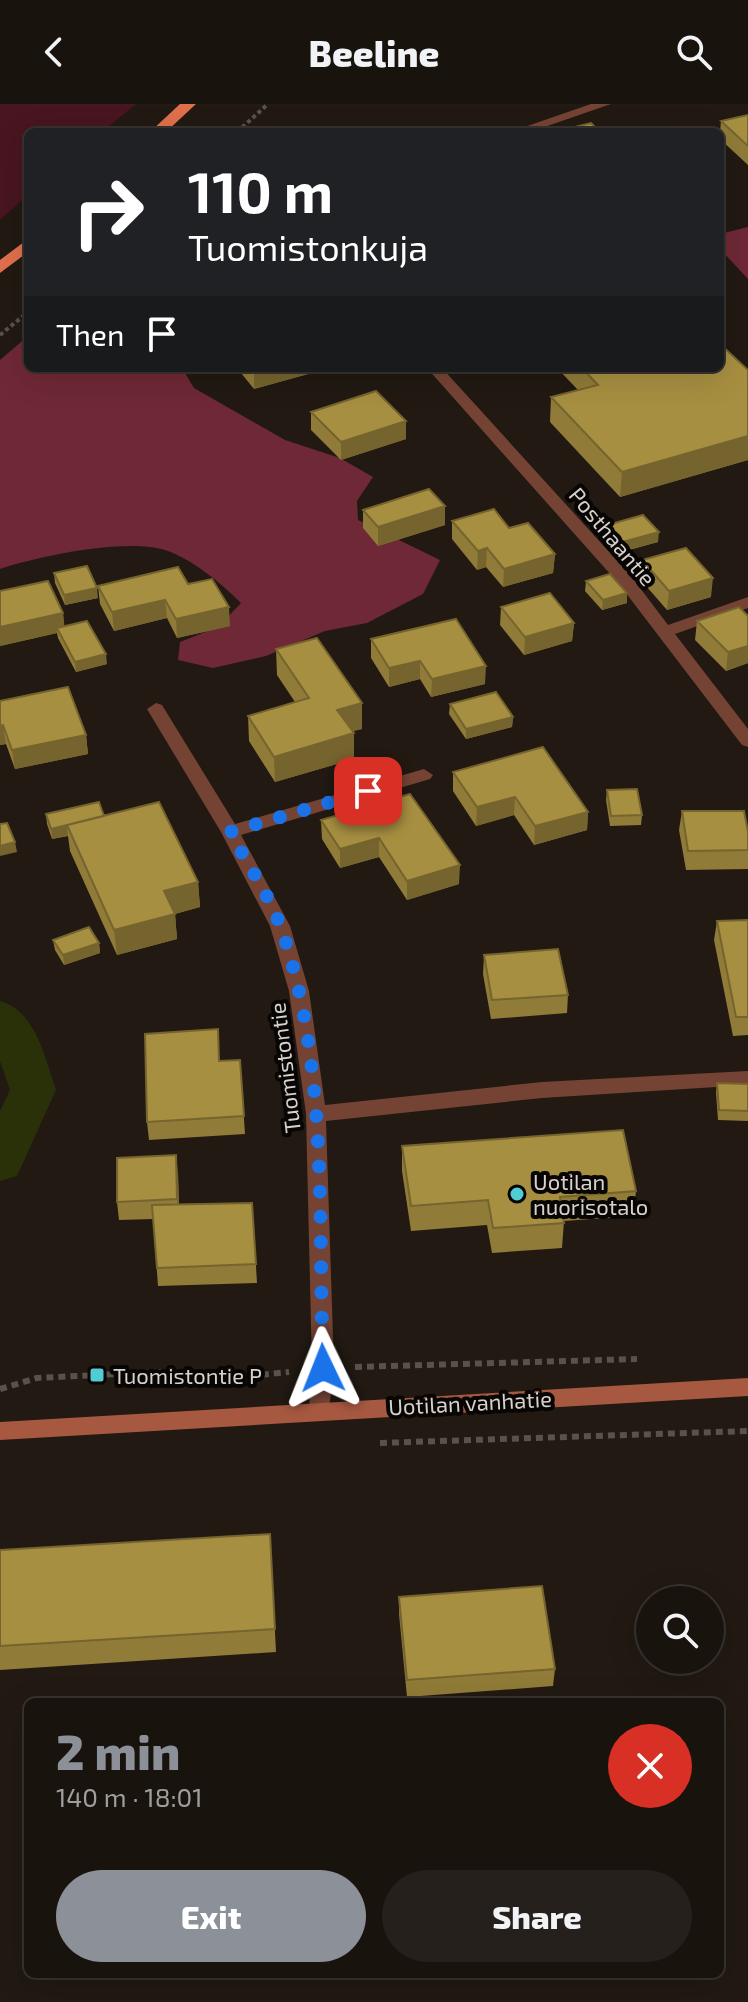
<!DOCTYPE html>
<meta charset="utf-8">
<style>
body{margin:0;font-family:"Exo 2",sans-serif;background:#26201c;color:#f1f3f6;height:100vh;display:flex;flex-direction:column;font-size:30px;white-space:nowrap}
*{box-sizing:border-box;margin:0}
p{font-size:26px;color:#9f9e9e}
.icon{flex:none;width:44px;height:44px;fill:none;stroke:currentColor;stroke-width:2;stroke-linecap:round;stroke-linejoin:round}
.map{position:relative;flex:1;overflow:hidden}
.sheet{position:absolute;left:24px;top:1594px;width:700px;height:280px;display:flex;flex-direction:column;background:#19130e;border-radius:12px;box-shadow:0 8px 32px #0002,0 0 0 2px #37322e}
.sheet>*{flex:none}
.top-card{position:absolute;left:24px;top:24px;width:700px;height:244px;border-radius:12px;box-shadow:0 8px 32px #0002,0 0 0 2px #37322e;background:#202124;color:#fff;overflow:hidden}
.controls{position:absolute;left:636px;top:1482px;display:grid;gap:16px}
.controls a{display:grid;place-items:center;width:88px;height:88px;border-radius:50%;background:#19130e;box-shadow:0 8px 32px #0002,0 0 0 2px #37322e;font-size:40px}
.pin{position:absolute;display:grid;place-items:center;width:68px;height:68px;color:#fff;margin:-34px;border-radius:16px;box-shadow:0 4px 12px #0006}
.me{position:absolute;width:88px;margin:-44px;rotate:358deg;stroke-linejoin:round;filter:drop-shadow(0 0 6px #0008)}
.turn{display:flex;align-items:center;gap:28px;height:168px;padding:0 32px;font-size:36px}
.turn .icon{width:104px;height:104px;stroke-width:2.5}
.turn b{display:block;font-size:56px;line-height:68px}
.then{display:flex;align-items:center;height:76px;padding:0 32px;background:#0003;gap:16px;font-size:30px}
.round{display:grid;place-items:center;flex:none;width:84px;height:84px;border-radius:42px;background:#26201c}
.headline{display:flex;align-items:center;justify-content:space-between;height:136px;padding:0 32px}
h1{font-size:48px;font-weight:800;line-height:60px;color:#8c9099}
.button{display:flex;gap:16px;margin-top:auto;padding:16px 32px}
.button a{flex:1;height:92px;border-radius:48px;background:#8c9099;color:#fff;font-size:32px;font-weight:800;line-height:92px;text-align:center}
.button a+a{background:#26201c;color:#f1f3f6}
header{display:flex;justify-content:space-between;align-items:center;height:104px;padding:0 32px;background:#19130e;font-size:36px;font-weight:800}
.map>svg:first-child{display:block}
.green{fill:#481520}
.forest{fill:#6f2836}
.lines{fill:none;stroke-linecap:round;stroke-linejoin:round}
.canal{fill:#2a3109;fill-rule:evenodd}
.path-far1{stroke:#59524b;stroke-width:4;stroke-dasharray:4 3;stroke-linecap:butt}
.path{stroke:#59524b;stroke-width:6;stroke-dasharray:7 5;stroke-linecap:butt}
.minor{fill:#754334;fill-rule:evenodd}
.secondary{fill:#a75840;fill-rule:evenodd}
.trunk{fill:#e06f4c;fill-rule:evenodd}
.wall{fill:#907b38}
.shaded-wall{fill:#75642e}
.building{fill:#a78f41;stroke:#75642e;stroke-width:2}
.route{stroke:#1a73e8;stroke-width:14;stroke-dasharray:0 25.2}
.poi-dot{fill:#51ccd4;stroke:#080604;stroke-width:3}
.labels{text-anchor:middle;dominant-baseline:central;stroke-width:8;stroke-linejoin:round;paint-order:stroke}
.street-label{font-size:22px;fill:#d7d1cc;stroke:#080604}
.poi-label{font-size:22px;fill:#d7d1cc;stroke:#080604;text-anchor:start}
</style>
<header><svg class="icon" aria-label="back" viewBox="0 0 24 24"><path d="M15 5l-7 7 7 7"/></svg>Beeline<svg class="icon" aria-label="search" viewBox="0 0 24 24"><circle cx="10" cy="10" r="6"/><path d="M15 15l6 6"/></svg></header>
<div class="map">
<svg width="748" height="1898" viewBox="0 0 748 1898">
<rect width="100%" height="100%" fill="#211912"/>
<path class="green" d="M0,0H136L102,28H28V91L0,116Z"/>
<path class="forest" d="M748,123V175L720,145V130Z
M28,232V264H182L194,284L285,336L340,354L373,373L357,397L358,416L440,456L423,490L367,519L325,527L266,552L213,564L178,556L180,538L218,523L241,499C221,479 192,455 165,446C126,434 39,452 0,465V256Z"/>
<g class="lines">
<path class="canal" d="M0,897C36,907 45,954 56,986L17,1072L0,1077V1007L10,986L0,957Z"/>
<path class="path-far1" d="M237,28L268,0
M0,231L28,208"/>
<path class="path" d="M355,1263L637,1255
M0,1285L37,1274L159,1268L228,1274L289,1268
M380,1339L748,1327"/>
<path class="minor" d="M591,0H611L530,28H510Z
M427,264H442L631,472L668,521L748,493V504L675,530L748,625V643L742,641L619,480Z
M156,599L162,601L235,720L424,665L433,671L430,675L241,731L290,822L309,887L325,1001L542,978L748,967V981L542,994L326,1017L334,1264L328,1313L320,1315L312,1313L309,1306L312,1264L306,1010L289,887L270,822L221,728L147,605Z"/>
<path class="secondary" d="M748,1274V1292L0,1336V1318Z"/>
<path class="trunk" d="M180,0H196L166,28H150Z
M28,135V148L0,169V156Z"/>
</g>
<path class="wall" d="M748,11V61L720,35V28L721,17Z
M237,264H326V265L254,285Z
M557,264H720L748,266V356L620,393L550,318L551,293L578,286Z
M311,308L406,335L341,356L311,326Z
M445,402V421L378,442L363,424V406Z
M452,417L509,424L555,450L553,469L503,483L486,463L477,466L452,435Z
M604,422L658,438L618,449L603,432Z
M642,456L711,493L667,506L640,475Z
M54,469L98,494L65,501L55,479Z
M586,477L627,489V499L602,506L585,487Z
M188,480L230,522L177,534L167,514L114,527L100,500L98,482Z
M501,503L574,519L572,537L524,551L500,521Z
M63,509L64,522L107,560L76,568L58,534L57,529L0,542Z
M748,512V559L726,567L695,536L697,517Z
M371,535L485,580L431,593L420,575L389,583L371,554Z
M276,545L362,599V625L352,627L354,629V655L275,678L249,637L248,612L295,598L277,571Z
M0,597L86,631L88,650L15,665L6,640L0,641Z
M450,600L513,613L512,623L466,635L449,610Z
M453,668L588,708L587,726L534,741L514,711L476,722L453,687Z
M607,686L642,711L641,721L610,722L606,696Z
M410,690L459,780L407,796L379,753L340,764L322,735L321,716Z
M682,707L748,728V765L686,766L679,726Z
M46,710L104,712L198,778L200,803L175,810L177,835L117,851L70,747L68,732L52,735L47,720Z
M748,816V931L733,932L714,836L717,817Z
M53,836L99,839L100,849L64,861L55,846Z
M484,851L568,891L567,909L491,915L483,870Z
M240,956L245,1030L149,1036L147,1018L220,957Z
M717,979L748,980V1017L718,1016L716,989Z
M402,1042L636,1087L633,1112L564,1117L562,1144L492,1149L487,1121L411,1127L402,1067Z
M178,1069L179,1100L252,1099L257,1179L158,1182L153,1115L119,1116L117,1098Z
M270,1430L276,1548L0,1566V1446Z
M399,1493L555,1565L553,1582L407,1593L399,1510Z"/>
<path class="shaded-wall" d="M263,264H326V265L254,285V267Z
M406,317V335L341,356V338Z
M748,332V356L620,393L622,368Z
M445,402V421L378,442V423Z
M659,428L658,438L618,449L619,439Z
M487,444L486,463L477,466L478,447Z
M555,450L553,469L503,483L504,465Z
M713,474L711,493L667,506L669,487Z
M97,484L98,494L65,501L64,491Z
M627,489V499L602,506L603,496Z
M165,496L167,514L114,527L112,508Z
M229,503L230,522L177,534L176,515Z
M63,509L65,528L57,524V529L0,542V523Z
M574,519L572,537L524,551L525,533Z
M748,542V559L726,567L728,548Z
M106,550L107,560L76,568L75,558Z
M420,557V575L389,583V564Z
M486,562L485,580L431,593L432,575Z
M362,599V625L338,631L337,606Z
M513,613L512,623L466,635V625Z
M3,621L6,640L0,641V622Z
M354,629V655L275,678L274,653Z
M86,631L88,650L15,665L12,646Z
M515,693L514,711L476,722L477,703Z
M588,708L587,726L534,741L535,722Z
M67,722L68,732L52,735L51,725Z
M379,734V753L340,764V745Z
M15,738L17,748L0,752V742Z
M460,761L459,780L407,796V777Z
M198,778L200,803L166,812L164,787Z
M175,810L177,835L117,851L114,826Z
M99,839L100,849L64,861L63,851Z
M176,1051L178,1069L179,1113L177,1095Z"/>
<path class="building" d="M748,11V42L721,17Z
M591,19L600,28H554Z
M720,240L748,266V332L622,368L551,293L598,281L582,264H720Z
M376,287L406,317L341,338L311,308Z
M429,385L445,402L378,423L363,406Z
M494,405L509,424L528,419L555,450L504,465L487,444L478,447L452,417Z
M643,411L659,428L619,439L604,422Z
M686,444L713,474L669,487L642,456Z
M87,462L97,484L64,491L54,469Z
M178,463L188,480L212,475L229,503L176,515L165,496L112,508L98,482Z
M610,470L627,489L603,496L586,477Z
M48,477L63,509L0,523V487Z
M550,489L574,519L525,533L501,503Z
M739,503L748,512V542L728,548L697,517Z
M456,515L486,562L432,575L420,557L389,564L371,535Z
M87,517L106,550L75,558L57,524Z
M317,534L362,599L337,606L354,629L274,653L248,612L309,594L276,545Z
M68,583L86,631L12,646L3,621L0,622V597Z
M496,588L513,613L466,625L450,600Z
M543,643L588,708L535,722L515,693L477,703L453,668Z
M637,685L642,711L611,712L607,686Z
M410,690L460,761L407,777L379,734L340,745L321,716Z
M99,698L104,712L51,725L46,710Z
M159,698L198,778L164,787L175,810L114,826L67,721Z
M682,707H744L748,728V746L688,747Z
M7,719L15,738L0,742V720Z
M748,816V913H736L717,817Z
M89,823L99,839L63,851L53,836Z
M558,845L568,891L492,896L484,851Z
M218,925L219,957L240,956L244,1012L147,1018L145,930Z
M717,979L748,980V1007L719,1006Z
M623,1026L636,1087L560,1093L564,1119L493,1124L488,1096L411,1102L402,1042Z
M176,1051L177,1095L117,1098V1054Z
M252,1099L256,1160L157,1164L152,1101Z
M270,1430L275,1525L0,1542V1446Z
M542,1482L555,1565L407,1576L399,1493Z"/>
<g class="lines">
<path class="route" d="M323,1264C318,1122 329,960 281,824C269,791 247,759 230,728L368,687"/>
</g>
<g class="poi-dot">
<circle cx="517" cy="1090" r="8"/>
<rect x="89" y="1263" width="16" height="16" rx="4"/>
</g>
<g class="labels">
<g class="street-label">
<text transform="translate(613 432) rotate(50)">Posthaantie</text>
<text transform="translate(284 964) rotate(-97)">Tuomistontie</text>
<text transform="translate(470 1298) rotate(-3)">Uotilan vanhatie</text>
</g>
<g class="poi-label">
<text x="533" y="1077">Uotilan<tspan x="533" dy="25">nuorisotalo</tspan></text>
<text x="113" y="1271">Tuomistontie P</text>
</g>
</g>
</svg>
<div class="controls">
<a><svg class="icon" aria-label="search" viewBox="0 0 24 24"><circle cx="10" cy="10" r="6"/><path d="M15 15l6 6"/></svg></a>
</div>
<div class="pin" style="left:368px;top:687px;background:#d93025"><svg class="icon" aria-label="arrive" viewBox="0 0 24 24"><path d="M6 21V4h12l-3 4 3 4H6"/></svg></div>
<svg class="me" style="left:323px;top:1264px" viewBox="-20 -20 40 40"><path d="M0-17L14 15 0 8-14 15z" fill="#1a73e8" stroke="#fff" stroke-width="4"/></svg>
<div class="top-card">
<div class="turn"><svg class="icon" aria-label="right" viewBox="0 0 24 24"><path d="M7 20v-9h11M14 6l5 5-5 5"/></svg><div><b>110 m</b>Tuomistonkuja</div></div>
<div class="then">Then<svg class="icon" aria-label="arrive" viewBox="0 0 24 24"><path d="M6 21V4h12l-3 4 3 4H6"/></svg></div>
</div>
<section class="sheet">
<div class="headline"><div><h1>2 min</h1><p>140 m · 18:01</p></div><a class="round" style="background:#d93025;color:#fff"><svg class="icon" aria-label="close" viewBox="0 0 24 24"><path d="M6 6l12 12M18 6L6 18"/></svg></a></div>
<div class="button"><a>Exit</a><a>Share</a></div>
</section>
</div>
